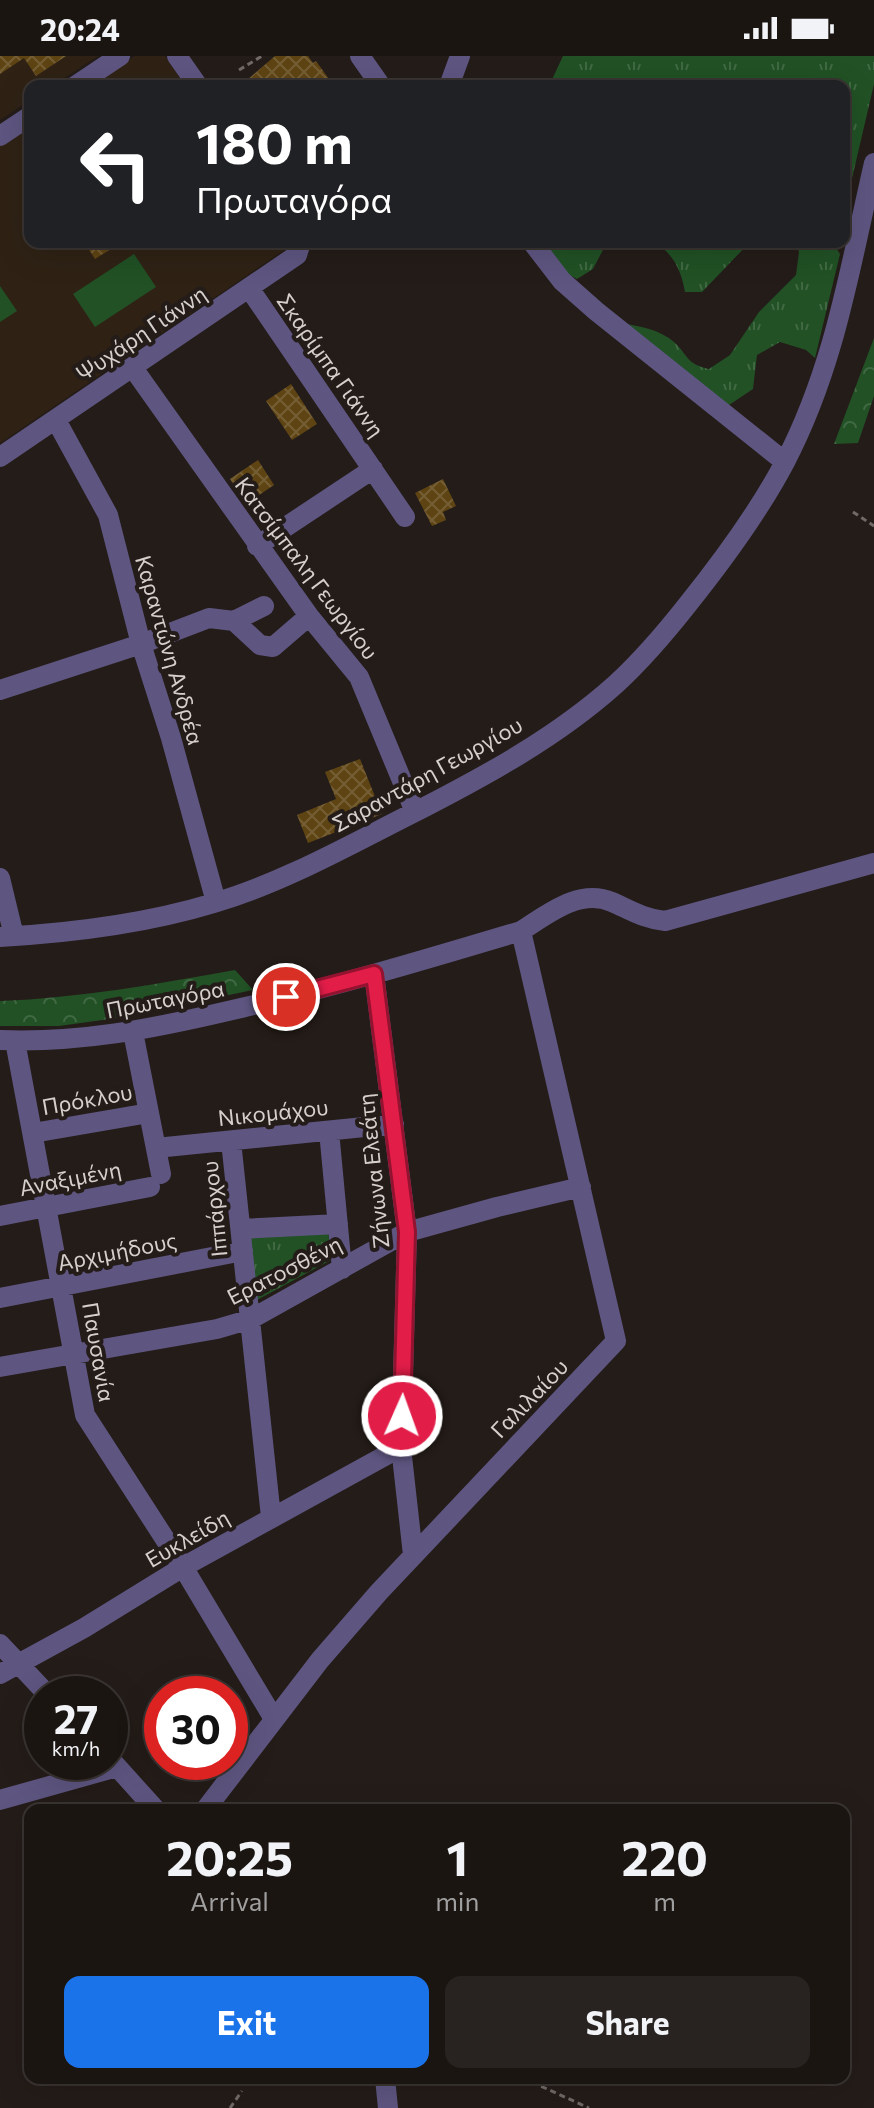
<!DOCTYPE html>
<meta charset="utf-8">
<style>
body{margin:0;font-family:Commissioner,sans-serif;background:#282220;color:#f1f3f6;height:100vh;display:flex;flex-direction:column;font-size:30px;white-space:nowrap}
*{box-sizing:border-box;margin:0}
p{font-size:26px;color:#a09f9f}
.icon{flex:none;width:44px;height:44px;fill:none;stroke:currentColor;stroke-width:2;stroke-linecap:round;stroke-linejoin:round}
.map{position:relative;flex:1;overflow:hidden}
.drawer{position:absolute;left:24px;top:1748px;width:826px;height:280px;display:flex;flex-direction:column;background:#1b1512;border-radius:16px;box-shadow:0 8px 32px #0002,0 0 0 2px #393432}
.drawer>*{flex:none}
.top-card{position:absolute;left:24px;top:24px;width:826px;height:168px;border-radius:16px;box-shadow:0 8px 32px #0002,0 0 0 2px #393432;background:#202124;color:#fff;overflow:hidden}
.speed{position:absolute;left:24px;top:1620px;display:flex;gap:16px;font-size:40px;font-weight:700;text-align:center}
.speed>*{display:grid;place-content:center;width:104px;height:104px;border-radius:50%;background:#1b1512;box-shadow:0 8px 32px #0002,0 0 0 2px #393432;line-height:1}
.speed small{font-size:20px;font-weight:400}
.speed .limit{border:12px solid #d22;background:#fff;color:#111}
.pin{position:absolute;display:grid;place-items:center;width:68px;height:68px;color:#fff;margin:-34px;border:4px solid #fff;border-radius:50%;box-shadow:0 2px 8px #0007}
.me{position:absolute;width:88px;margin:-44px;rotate:2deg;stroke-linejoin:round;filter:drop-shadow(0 0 6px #0008)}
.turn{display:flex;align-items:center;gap:28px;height:168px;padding:0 40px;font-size:36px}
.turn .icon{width:104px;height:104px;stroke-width:2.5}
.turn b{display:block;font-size:56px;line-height:68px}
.eta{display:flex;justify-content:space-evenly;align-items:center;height:136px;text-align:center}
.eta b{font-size:48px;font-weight:700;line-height:56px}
.button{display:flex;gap:16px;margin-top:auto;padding:16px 40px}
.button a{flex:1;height:92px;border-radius:16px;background:#1a73e8;color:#fff;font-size:32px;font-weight:700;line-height:92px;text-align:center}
.button a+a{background:#282220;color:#f1f3f6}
.status{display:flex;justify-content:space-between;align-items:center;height:56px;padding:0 40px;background:#1b1512;direction:ltr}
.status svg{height:22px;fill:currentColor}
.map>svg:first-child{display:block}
.education{fill:#2f2215}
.grass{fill:url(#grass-tufts)}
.forest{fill:url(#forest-crowns)}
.garden{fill:#215125}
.building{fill:url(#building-cross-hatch)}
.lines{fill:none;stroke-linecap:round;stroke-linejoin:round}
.path{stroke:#716a67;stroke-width:3;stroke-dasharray:6 4;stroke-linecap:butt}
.minor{stroke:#5e5681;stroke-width:20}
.route-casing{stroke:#92132f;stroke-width:20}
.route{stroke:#e11d48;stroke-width:14}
.labels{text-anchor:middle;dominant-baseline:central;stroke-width:8;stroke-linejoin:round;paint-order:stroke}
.street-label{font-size:22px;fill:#d6d0cd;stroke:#241c18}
</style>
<div class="status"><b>20:24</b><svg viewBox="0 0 49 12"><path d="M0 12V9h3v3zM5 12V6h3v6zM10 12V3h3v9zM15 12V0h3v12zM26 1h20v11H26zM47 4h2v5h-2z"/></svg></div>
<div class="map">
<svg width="874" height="2052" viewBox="0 0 874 2052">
<defs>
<pattern id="grass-tufts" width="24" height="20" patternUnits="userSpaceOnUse" patternTransform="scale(2)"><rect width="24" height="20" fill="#215125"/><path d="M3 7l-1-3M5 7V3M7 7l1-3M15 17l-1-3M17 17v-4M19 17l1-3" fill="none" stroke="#406943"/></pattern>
<pattern id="forest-crowns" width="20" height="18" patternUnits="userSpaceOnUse" patternTransform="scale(2)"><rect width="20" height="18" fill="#215125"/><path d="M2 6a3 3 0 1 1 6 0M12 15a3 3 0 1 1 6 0" fill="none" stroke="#406943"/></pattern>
<pattern id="building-cross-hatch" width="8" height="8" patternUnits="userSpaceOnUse" patternTransform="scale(2)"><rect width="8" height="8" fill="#5f4413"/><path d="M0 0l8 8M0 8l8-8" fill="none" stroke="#755e34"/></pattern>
</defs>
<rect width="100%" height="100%" fill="#241c18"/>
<path class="education" d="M0,0H98L52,30H30V44L0,64Z
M135,0H165L185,30H90Z
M30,70V186H291L293,188L0,387V90Z"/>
<path class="grass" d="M563,0H874V28L846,148L844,152V30H549Z
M540,186H607L593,213L577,223L560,214Z
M655,186H750L702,236H685C681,214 674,199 655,186Z
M796,186H832L840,198L815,302L806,294L780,286L757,299L753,333L726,351L624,268C641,270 660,274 674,286C689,300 686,308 709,313L730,299L759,256L796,219L799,196Z
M328,1173L331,1204L257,1244L250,1177Z"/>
<path class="forest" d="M874,282V340L858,387L834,388Z
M235,914L253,934L117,962L59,970H0V945C80,942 157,928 235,914Z"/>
<path class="garden" d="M134,198L156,231L95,271L73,238Z
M0,230L17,255L0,266Z"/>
<path class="building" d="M0,0H66L36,20L24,2L0,18Z
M275,0H308L313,7L316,5L334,30H240Z
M84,186H122L95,203Z
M291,328L317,368L292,384L266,345Z
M258,404L274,429L246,448L230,423Z
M443,423L456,450L443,456L446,464L432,470L415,437Z
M360,703L382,758L308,787L297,759L336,743L325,716Z"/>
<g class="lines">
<path class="path" d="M239,14L262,0
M853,456L874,470
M523,2022L589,2052
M230,2052L242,2035"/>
<path class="minor" d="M177,0L198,30
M360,0L381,30
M75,30L120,0
M449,30L460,0
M0,80L30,60
M532,186L562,225L596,255L785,406
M249,232L405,461
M133,312L309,560L359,621L415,756
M56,364L108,459L141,588L171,682L216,846
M0,401L297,199L301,186
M257,490L373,413
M234,565L260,589L273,591L309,560
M0,634L141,588L209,562L234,565L264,550
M0,822L14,880
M0,881C71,877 145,868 214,847C285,826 351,788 417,755C487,719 557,681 616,628C642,604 666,576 688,548C724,503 758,457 785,406C835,310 850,211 874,107
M374,918L407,1176L401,1391L413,1499
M133,976L161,1118
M0,984C80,987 151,973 228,955C327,933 424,904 521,875C548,858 579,832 612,846C630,854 644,863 665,865L874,807
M15,985L85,1359L183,1511L274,1663
M329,1075L342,1213
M33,1077L149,1057
M231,1085L271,1461
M156,1092L394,1068
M0,1160L150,1131
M241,1173L338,1168
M0,1242L243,1195
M0,1311L217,1273L251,1263L407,1176L497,1151L581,1131
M0,1588L47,1638
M0,1618L84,1572L183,1511L401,1391
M110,1703L156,1754
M0,1744L117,1711
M205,1754L320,1604L379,1536L616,1285L521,875
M385,2022L388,2052"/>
</g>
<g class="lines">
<g class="route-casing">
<path id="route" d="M286,941L374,918L407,1176L402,1360"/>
</g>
<use href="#route" class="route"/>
</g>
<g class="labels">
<g class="street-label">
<text transform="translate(141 277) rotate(-34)">Ψυχάρη Γιάννη</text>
<text transform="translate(331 309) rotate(55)">Σκαρίμπα Γιάννη</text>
<text transform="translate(307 512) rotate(53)">Κατσίμπαλη Γεωργίου</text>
<text transform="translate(170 594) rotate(74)">Καραντώνη Ανδρέα</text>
<text transform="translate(427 718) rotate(-29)">Σαραντάρη Γεωργίου</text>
<text transform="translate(165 943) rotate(-11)">Πρωταγόρα</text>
<text transform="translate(87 1043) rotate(-10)">Πρόκλου</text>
<text transform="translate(273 1056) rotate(-6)">Νικομάχου</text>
<text transform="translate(373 1115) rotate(-96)">Ζήνωνα Ελεάτη</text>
<text transform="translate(70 1122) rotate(-11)">Αναξιμένη</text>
<text transform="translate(214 1153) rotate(-96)">Ιππάρχου</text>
<text transform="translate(117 1195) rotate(-11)">Αρχιμήδους</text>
<text transform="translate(284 1214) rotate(-27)">Ερατοσθένη</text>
<text transform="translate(99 1296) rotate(80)">Παυσανία</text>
<text transform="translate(529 1342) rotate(-46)">Γαλιλαίου</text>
<text transform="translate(187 1482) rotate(-30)">Ευκλείδη</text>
</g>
</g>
</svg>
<div class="speed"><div>27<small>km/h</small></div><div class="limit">30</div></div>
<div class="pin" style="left:286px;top:941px;background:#d93025"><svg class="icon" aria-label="arrive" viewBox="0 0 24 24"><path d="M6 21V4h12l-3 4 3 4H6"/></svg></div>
<svg class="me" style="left:402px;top:1360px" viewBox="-20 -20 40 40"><circle r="17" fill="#e11d48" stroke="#fff" stroke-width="3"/><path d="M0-11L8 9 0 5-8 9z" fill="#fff"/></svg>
<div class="top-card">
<div class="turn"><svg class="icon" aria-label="left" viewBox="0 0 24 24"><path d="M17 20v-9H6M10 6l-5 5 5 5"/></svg><div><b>180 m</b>Πρωταγόρα</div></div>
</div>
<section class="drawer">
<div class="eta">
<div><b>20:25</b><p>Arrival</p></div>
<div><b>1</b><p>min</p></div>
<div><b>220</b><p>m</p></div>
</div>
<div class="button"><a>Exit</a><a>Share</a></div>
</section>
</div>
